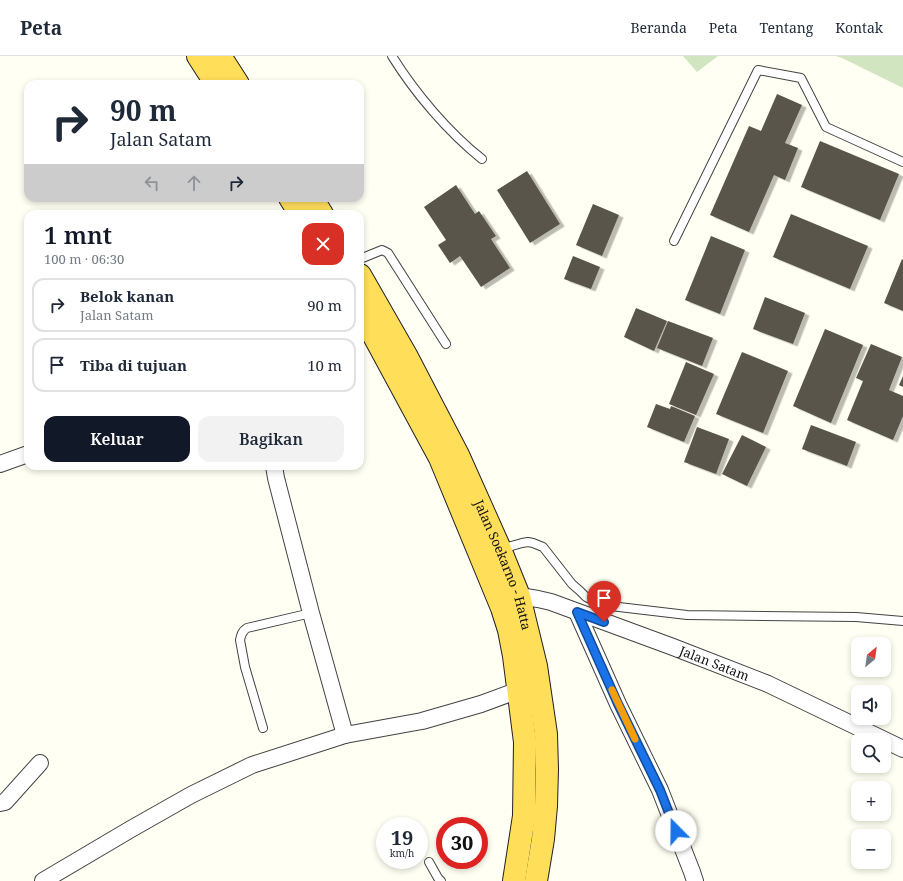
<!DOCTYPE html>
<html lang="id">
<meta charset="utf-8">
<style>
body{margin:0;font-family:"Noto Serif",serif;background:#f2f2f3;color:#1f2937;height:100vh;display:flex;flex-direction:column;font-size:15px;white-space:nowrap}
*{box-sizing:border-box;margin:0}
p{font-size:13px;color:#747a83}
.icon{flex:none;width:22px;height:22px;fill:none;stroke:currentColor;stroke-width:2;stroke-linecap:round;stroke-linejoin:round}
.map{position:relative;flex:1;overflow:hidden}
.panel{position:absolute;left:24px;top:154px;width:340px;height:260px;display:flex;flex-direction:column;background:#fff;border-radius:12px;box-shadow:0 2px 6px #0003}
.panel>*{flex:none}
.guide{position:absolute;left:24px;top:24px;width:340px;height:122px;border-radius:12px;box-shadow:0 2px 6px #0003;background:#fff;color:#1f2937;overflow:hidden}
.needle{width:26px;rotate:29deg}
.tools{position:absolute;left:851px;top:581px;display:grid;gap:8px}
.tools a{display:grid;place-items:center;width:40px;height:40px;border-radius:8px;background:#fff;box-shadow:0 2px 6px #0003;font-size:20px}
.speed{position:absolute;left:376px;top:761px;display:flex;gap:8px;font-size:20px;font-weight:700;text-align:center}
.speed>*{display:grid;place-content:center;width:52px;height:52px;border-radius:50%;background:#fff;box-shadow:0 2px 6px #0003;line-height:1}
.speed small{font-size:10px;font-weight:400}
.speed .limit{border:6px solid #d22;background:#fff;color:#111}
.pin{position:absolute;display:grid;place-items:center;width:34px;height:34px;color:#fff;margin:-41px -17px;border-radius:50% 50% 50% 0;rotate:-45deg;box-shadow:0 0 4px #0007}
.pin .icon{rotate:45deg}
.me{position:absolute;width:44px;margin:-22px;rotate:338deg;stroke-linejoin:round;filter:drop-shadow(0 0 3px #0008)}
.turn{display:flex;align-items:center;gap:14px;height:84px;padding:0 20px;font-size:18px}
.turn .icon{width:52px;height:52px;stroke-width:2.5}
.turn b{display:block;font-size:28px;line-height:34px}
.lanes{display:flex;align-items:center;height:38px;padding:0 20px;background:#0003;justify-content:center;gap:20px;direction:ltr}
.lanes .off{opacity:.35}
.round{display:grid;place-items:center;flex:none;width:42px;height:42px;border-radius:12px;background:#f2f2f3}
.head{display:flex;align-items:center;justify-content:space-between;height:68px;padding:0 20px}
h1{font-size:24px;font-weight:600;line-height:30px;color:#111827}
.primary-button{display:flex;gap:8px;margin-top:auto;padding:8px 20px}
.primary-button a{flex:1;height:46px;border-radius:12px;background:#111827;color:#fff;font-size:16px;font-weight:600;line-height:46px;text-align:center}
.primary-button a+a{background:#f2f2f3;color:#1f2937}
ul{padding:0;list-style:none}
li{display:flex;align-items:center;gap:12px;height:54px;margin:0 8px 6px;padding:0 12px;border:2px solid #e0e1e3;border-radius:12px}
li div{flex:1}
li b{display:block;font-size:15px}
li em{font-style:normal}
header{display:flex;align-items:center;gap:24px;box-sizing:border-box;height:56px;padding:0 20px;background:#fff;border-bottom:1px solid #e0e1e3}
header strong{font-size:19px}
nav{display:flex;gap:22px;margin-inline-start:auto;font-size:14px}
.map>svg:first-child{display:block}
.cemetery{fill:#d1e5c0}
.building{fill:#5a544b;filter:url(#shadow)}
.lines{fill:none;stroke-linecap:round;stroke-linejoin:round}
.service-casing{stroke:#434343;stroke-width:10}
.minor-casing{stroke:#434343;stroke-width:18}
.trunk-casing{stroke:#212121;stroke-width:24}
.service{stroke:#fff;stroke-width:8}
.minor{stroke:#fff;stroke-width:16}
.trunk{stroke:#ffde5a;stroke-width:22}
.route-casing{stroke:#114b97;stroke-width:10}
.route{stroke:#1a73e8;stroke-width:7}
.slow{stroke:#f59e0b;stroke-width:7}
.labels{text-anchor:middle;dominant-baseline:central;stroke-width:4;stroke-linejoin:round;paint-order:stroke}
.street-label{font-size:13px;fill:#101010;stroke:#fff}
</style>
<header>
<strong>Peta</strong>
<nav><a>Beranda</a><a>Peta</a><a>Tentang</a><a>Kontak</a></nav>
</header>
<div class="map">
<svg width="903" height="825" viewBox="0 0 903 825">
<defs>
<filter id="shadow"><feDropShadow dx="4.5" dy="2.5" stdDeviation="0" flood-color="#0004"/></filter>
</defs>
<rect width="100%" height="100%" fill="#fffff3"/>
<path class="cemetery" d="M683,0H718L697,16Z
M836,0H903V32L842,2Z"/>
<path class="building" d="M777,38L802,49L785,87L798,92L785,124L774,119L749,176L710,159L749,70L761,75Z
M820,85L899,118L880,164L801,131Z
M527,115L560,168L530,187L497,134Z
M456,129L475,158L479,155L496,180L491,183L510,212L481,231L460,200L450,207L438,189L446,184L424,151Z
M593,148L619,159L602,200L576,189Z
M791,158L868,190L850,233L773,201Z
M711,180L745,194L720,258L685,244Z
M573,200L600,211L591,233L564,223Z
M902,203L903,204V255L884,247Z
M765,241L805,257L793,288L753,273Z
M636,252L667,265L654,295L624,281Z
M668,265L713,282L702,310L657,292Z
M825,273L863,289L831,367L793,350Z
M871,288L902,301L889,334L903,340V360L893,384L847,364L863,325L856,322Z
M742,296L788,315L763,377L716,358Z
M686,306L714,318L696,359L669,348Z
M903,320V331L899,329Z
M656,348L670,353L671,350L695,360L684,386L647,371Z
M811,369L856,386L847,410L802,393Z
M697,371L729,383L716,418L684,406Z
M742,379L766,391L747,430L722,418Z"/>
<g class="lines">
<g class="service-casing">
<path id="service" d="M392,0C415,37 448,76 482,103
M674,185L758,14L801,22L826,71L903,106
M360,203L382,194L388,197L446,288
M501,493L522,487L528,486L533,487L543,491L572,528L580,535L586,541L602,549L687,559L856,561L903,565
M263,672L245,611L240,584C241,579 242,575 247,572L311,557
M429,806L438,822L441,825"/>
</g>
<g class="minor-casing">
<g id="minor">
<path d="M0,408L28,398"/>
<path d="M274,410L276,422L311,557L345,679"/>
<path id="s1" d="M519,540L538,543L551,546L673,591L768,628L903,693"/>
<path d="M577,556L618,648L660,734L692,816L695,825"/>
<path d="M0,747L5,746L40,707"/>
<path d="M43,825L131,773L191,739L252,709L345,679L422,665L481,648L519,634"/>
</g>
</g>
<g class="trunk-casing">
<g id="trunk">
<path d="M198,0L216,28"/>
<path d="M220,0L238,28"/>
<path d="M290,142L300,158"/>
<path d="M312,142L322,158"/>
<path id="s2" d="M360,219L407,301L458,399L500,493L519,540L536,610L546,678L547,713L546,750L543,783L536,825"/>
<path d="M360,254L440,402L502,552L509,574L514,600L525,686L524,760L514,825"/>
</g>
</g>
<use href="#service" class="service"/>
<use href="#minor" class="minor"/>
<use href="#trunk" class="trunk"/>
</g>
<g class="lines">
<g class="route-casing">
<path id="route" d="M604,566L577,556L618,648L660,734L676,775"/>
</g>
<use href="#route" class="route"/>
<path class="slow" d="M612,634L635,683"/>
</g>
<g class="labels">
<g class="street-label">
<text stroke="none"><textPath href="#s2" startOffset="324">Jalan Soekarno - Hatta</textPath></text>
<text stroke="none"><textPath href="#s1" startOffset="207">Jalan Satam</textPath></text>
</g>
</g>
</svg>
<div class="tools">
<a><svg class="needle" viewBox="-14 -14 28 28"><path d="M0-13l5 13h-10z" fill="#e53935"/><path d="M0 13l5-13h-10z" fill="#747a83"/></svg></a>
<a><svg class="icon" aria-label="sound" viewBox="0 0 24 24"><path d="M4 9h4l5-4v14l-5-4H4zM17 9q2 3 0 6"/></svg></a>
<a><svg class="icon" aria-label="search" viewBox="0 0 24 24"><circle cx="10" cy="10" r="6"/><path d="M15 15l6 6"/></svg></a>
<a>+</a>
<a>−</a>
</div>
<div class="speed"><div>19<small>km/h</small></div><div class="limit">30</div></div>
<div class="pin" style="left:604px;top:566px;background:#d93025"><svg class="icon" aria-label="arrive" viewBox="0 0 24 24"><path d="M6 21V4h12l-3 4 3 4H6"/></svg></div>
<svg class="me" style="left:676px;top:775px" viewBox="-20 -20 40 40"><circle r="19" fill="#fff"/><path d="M0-13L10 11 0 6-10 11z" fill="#1a73e8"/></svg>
<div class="guide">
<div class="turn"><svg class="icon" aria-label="right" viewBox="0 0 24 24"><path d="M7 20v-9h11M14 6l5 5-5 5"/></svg><div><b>90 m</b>Jalan Satam</div></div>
<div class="lanes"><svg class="icon off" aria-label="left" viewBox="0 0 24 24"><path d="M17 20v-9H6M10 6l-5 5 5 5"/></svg><svg class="icon off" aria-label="ahead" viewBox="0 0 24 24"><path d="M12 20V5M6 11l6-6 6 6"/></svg><svg class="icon" aria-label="right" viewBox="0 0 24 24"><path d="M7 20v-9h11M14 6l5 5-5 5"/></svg></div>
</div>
<section class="panel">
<div class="head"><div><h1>1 mnt</h1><p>100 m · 06:30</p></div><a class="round" style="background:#d93025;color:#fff"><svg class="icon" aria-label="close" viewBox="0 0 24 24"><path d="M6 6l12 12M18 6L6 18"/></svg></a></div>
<ul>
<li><svg class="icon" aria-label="right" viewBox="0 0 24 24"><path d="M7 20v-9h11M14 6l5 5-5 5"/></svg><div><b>Belok kanan</b><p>Jalan Satam</p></div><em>90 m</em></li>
<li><svg class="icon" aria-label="arrive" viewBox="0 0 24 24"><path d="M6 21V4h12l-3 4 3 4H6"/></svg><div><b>Tiba di tujuan</b></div><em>10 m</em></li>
</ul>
<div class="primary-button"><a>Keluar</a><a>Bagikan</a></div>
</section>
</div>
